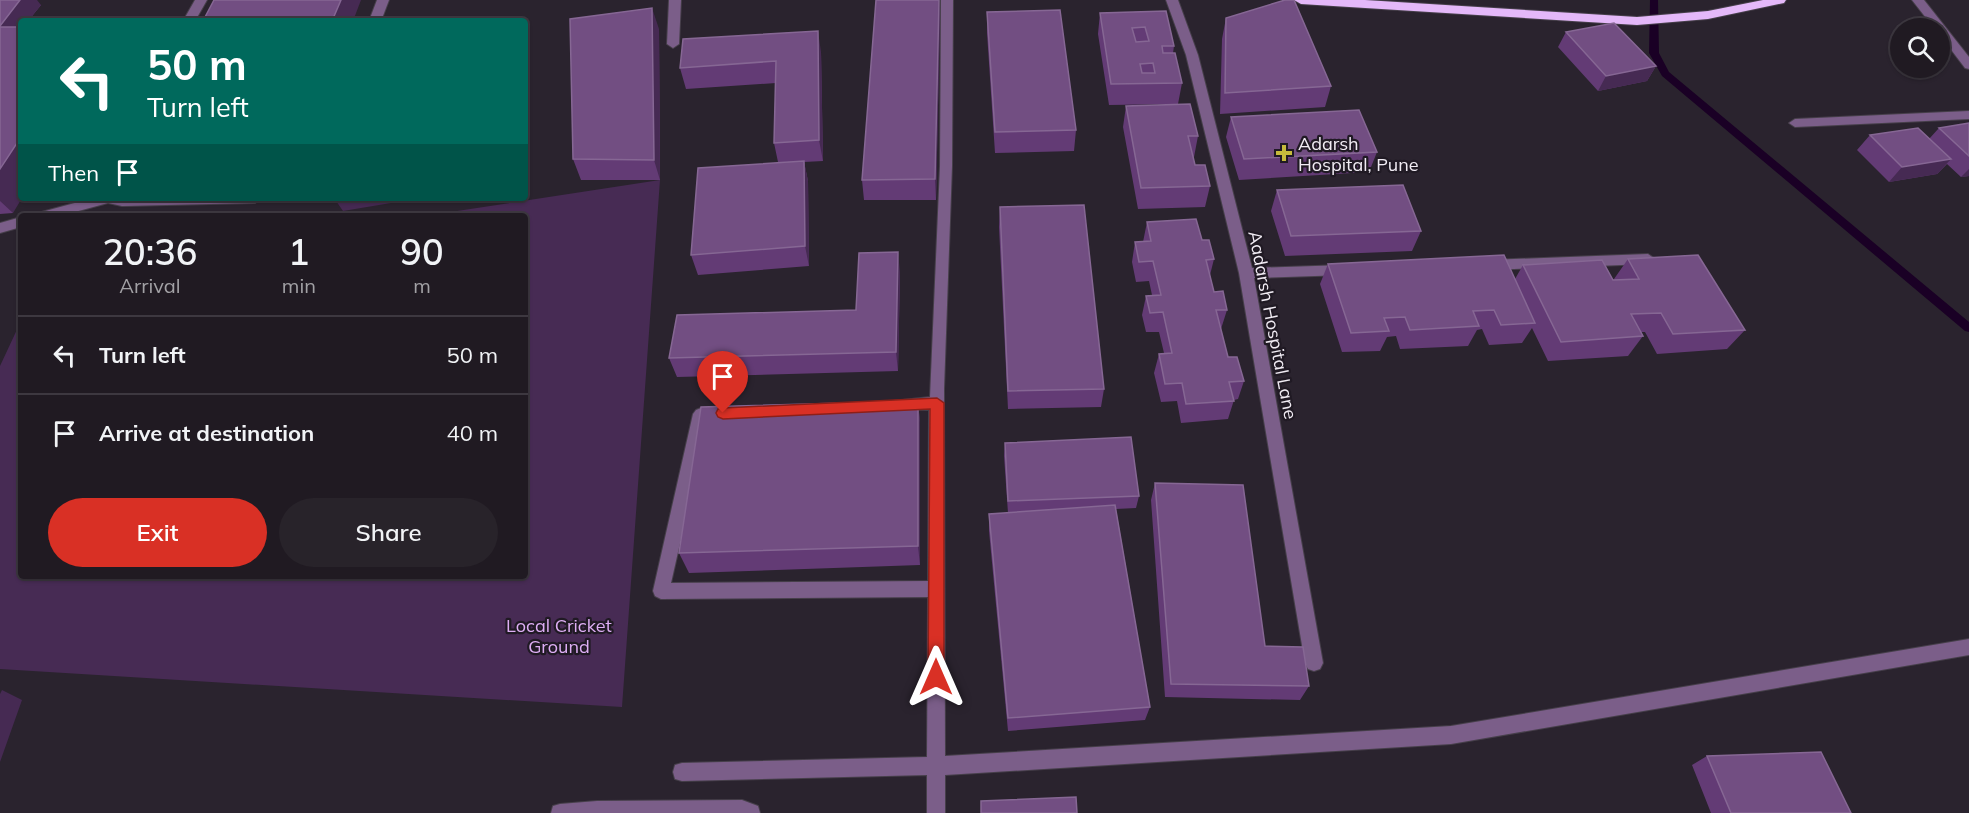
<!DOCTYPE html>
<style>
body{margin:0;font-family:Mulish,sans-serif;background:#28232a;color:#f1f3f6;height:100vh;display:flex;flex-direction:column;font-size:22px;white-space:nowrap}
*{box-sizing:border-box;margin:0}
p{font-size:20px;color:#a2a1a5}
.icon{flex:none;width:33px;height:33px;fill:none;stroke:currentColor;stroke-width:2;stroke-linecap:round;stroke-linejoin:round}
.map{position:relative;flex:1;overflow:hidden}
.panel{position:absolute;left:18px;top:213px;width:510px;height:366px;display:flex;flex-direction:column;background:#201a22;border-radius:6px;box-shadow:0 2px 4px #0004,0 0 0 2px #3d3840}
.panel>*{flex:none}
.banner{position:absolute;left:18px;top:18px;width:510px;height:183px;border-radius:6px;box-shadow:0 2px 4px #0004,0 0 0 2px #3d3840;background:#00695c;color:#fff;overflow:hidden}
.fabs{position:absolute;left:1890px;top:18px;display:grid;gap:12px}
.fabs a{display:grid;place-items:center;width:60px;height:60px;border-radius:50%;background:#201a22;box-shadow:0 2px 4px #0004,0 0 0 2px #3d3840;font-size:30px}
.pin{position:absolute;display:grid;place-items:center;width:51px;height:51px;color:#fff;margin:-62px -26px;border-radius:50% 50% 50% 0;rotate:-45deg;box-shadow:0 0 6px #0007}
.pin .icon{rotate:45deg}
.me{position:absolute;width:66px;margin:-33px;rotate:0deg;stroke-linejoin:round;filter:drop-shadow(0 0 4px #0008)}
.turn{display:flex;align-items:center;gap:21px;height:126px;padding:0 30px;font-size:27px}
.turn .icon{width:78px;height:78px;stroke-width:2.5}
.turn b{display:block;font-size:42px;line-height:51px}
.then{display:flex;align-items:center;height:57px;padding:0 30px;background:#0003;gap:12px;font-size:22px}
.eta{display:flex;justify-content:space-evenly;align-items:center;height:102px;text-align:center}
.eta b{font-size:36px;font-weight:600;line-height:42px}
.button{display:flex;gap:12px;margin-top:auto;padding:12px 30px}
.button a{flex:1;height:69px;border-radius:36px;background:#d93025;color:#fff;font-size:24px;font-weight:600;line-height:69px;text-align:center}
.button a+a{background:#28232a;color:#f1f3f6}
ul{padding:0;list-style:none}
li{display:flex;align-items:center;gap:18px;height:78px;padding:0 30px;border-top:2px solid #3d3840}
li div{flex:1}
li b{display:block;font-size:22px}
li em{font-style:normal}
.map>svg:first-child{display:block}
.green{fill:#472b54}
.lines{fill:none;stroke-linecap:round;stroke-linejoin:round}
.stream{fill:#1a0025;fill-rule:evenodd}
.minor-casing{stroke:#463f4a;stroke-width:2}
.highway-casing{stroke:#463f4a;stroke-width:2}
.minor{fill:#7b5e89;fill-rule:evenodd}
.highway{fill:#e4b8f9;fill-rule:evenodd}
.wall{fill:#633b75}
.shaded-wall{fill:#462a53}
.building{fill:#724e82;stroke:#866794;stroke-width:1.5;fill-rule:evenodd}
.route{fill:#d93025;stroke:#8d1f18;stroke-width:1.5}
.poi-dot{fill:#c6bb3c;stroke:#201a24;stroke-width:2}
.labels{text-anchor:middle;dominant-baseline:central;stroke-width:4.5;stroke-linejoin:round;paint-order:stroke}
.poi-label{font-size:18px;fill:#f1ecf4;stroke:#201a24;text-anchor:start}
.street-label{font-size:18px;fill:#f1ecf4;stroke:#201a24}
.park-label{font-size:18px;fill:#deaef5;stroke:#201a24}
</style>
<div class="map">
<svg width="1969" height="813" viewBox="0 0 1969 813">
<rect width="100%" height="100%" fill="#2a232e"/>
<path class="green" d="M660,180L622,707L0,669V366L21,321V576H525V216H424Z"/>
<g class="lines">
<path class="stream" d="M1650,0H1658L1659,53L1669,72L1969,322V332L1965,331L1662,76L1649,53Z"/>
<g class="minor-casing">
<path id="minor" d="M195,0H207L195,21H183Z
M377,0H389L381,21H369Z
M669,0H681L679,44L673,48L667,44Z
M941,0H953L952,166L944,389L945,756L1451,726L1969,639V655L1451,744L945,775V813H927V775L682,781L675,779L673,772L675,765L682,763L927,757L928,597L661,599L655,596L653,591L693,414L696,410L701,408L708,410L711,414L708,419L671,583L928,581L929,410L893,409L891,405L893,401L930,397L940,166Z
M1166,0H1178L1198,55L1252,268L1345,265L1352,270L1345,275L1254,278L1323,663L1320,669L1314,671L1308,669L1305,663L1239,273L1186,55Z
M1912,0H1924L1969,57V69L1965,68L1940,35V28H1934Z
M1969,111V119L1795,127L1789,123L1795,119Z
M93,198H261L255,203L122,206L108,203L60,216H36L38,213Z
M21,217V227L0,233V223Z
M1648,254L1655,259L1648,264L1489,270L1482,265L1489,260Z
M742,800L758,806L760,813H551L553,806L560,804L597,801Z"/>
</g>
<g class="highway-casing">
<path id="highway" d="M1294,0H1365L1637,17L1708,11L1763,0H1786L1784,3L1708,19L1637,25L1301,4Z"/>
</g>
<use href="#minor" class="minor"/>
<use href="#highway" class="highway"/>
</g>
<path class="wall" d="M0,0L41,5L28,21H21L13,213L0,214Z
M1166,11L1174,46L1173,53L1182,83L1178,104L1109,105L1098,34L1100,13Z
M940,12L936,200H864L862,180Z
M987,12L1076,130L1074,151L995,153L987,33Z
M1226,18L1331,86L1325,107L1220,114L1222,39Z
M659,29L660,180H581L573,159Z
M1566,32L1656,66L1647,81L1598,91L1558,47Z
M821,52L823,161L804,162L808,181L809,266L698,275L691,255L778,162L774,143L776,83L686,89L680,68Z
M1126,106L1198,136L1194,157H1193L1195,165L1210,186L1205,207L1138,209L1123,127Z
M1231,117L1377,152L1369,172L1239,180L1226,137Z
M1969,123V176L1961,177L1947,164L1937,174L1889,182L1857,150L1870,135L1929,139L1939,128Z
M1277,190L1421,231L1412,251L1285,256L1271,211Z
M1000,207L1104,389L1101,407L1008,409L999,227Z
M1147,222L1202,240L1214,259L1210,275L1214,292L1227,310L1221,329L1228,357L1244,381L1238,399L1234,400L1228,419L1181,423L1177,401L1161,402L1154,373L1159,354L1164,353L1159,332H1146L1142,315L1146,296L1152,295L1149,281L1136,282L1132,262L1135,242H1143Z
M1628,259L1745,330L1727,349L1657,354L1645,332H1641L1643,336L1628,356L1548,361L1532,328L1522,343L1489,345L1482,329L1477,330L1468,346L1400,349L1396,336L1387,337L1380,351L1342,352L1320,284L1328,264L1515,279L1523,265L1615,280L1614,279Z
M900,272L898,371L677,377L669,358L856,310Z
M918,401L920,423V565L689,573L679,553Z
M1005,443L1139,496L1136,508L1116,509L1150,707L1145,720L1008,731L989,531V514L1008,513L1004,456Z
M1155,483L1265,646L1309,686L1300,700L1165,697L1151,500Z
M1707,756L1851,813H1711L1692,765Z"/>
<path class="shaded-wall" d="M20,0H37L41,5L28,21H21V31L0,58V26Z
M341,0H361L353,21H332Z
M939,0L940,12L936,200L935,179Z
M652,8L659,29L660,180L654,160Z
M818,31L821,52L823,161L819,140Z
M1656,66L1647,81L1598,91L1606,76Z
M21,137V198H22L13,213L0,201V169Z
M1951,159L1937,174L1889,182L1902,167Z
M804,161L808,181L809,266L805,246Z
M1969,169V176L1961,177Z
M334,198H421L343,211Z
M898,252L900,272L898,371L896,352Z
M918,401L920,423V565L918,546Z
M2,690L22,700L0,762V694Z"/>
<path class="building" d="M0,0H20L0,26Z
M214,0H341L332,21H203Z
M876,0H939L935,179L862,180Z
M1285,0H1294L1331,86L1225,93L1226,18Z
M652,8L654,160L573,159L570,19Z
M1060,10L1076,130L995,132L987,12Z
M1166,11L1174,46H1162L1163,53H1175L1182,83L1111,84L1100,13ZM1145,27L1149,41L1136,42L1132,28ZM1153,63L1155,73H1142L1140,64Z
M1614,23L1656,66L1606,76L1566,32Z
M0,27H21V137L0,169Z
M818,31L819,140L774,143L776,61L680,68L683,39Z
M1190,104L1198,136H1188L1195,165H1205L1210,186L1141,188L1126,106Z
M1359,110L1377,152L1244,159L1231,117Z
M1969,123V156L1939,128Z
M1918,128L1951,159L1902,167L1870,135Z
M804,161L805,246L691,255L698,168Z
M1403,185L1421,231L1291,236L1277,190Z
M1084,205L1104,389L1008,391L1000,207Z
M1196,219L1202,240H1209L1214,259L1206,260L1214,292L1223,291L1227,310H1216L1228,357H1237L1244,381L1229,382L1234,401L1186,404L1182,383L1165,384L1159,354L1172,353L1163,312L1150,313L1146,296L1161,295L1153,261L1139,262L1135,242L1151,241L1147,222Z
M898,252L896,352L669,358L677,315L856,310L859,253Z
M1504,255L1535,323L1501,325L1494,310L1473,311L1479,326L1410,330L1405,317L1384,318L1389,331L1351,333L1328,264Z
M1698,255L1745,330L1673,334L1661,313L1631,314L1643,336L1561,342L1523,265L1602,260L1613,280L1639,279L1628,259Z
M918,401V546L679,553L701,407Z
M1131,437L1139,496L1008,501L1005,443Z
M1155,483L1243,485L1265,646L1303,647L1309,686L1171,684Z
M1115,505L1150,707L1008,718L989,514Z
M1821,752L1851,813H1731L1707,756Z
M1076,797L1077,813H981V801Z"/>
<path class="route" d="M937,398L944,403V677L942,683L936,685L931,683L928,677L930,409L723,419L718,417L716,413L718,409L723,408Z"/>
<path class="poi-dot" d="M1281 144h6v6h6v6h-6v6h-6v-6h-6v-6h6z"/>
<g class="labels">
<g class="poi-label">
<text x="1298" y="143">Adarsh<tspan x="1298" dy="21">Hospital, Pune</tspan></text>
</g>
<g class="street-label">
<text transform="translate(1273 325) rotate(79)">Aadarsh Hospital Lane</text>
</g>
<g class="park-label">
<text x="559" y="625">Local Cricket<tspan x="559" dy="21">Ground</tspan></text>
</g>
</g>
</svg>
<div class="fabs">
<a><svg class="icon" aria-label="search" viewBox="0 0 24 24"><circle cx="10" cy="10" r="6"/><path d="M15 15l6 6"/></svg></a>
</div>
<div class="pin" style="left:723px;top:413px;background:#d93025"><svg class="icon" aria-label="arrive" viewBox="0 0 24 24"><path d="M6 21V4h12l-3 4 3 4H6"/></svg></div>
<svg class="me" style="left:936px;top:677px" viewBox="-20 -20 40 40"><path d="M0-17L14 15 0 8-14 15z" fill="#d93025" stroke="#fff" stroke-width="4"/></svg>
<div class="banner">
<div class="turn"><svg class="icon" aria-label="left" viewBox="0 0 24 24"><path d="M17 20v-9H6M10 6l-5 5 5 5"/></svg><div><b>50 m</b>Turn left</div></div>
<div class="then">Then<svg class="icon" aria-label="arrive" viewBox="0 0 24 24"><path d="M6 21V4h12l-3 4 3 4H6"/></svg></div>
</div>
<section class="panel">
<div class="eta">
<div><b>20:36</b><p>Arrival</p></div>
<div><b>1</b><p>min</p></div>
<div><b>90</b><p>m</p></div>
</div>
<ul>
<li><svg class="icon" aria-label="left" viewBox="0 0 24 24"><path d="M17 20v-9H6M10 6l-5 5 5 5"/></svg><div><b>Turn left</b></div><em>50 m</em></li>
<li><svg class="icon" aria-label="arrive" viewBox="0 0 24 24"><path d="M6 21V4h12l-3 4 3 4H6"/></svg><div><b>Arrive at destination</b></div><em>40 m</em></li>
</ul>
<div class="button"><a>Exit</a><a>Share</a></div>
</section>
</div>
